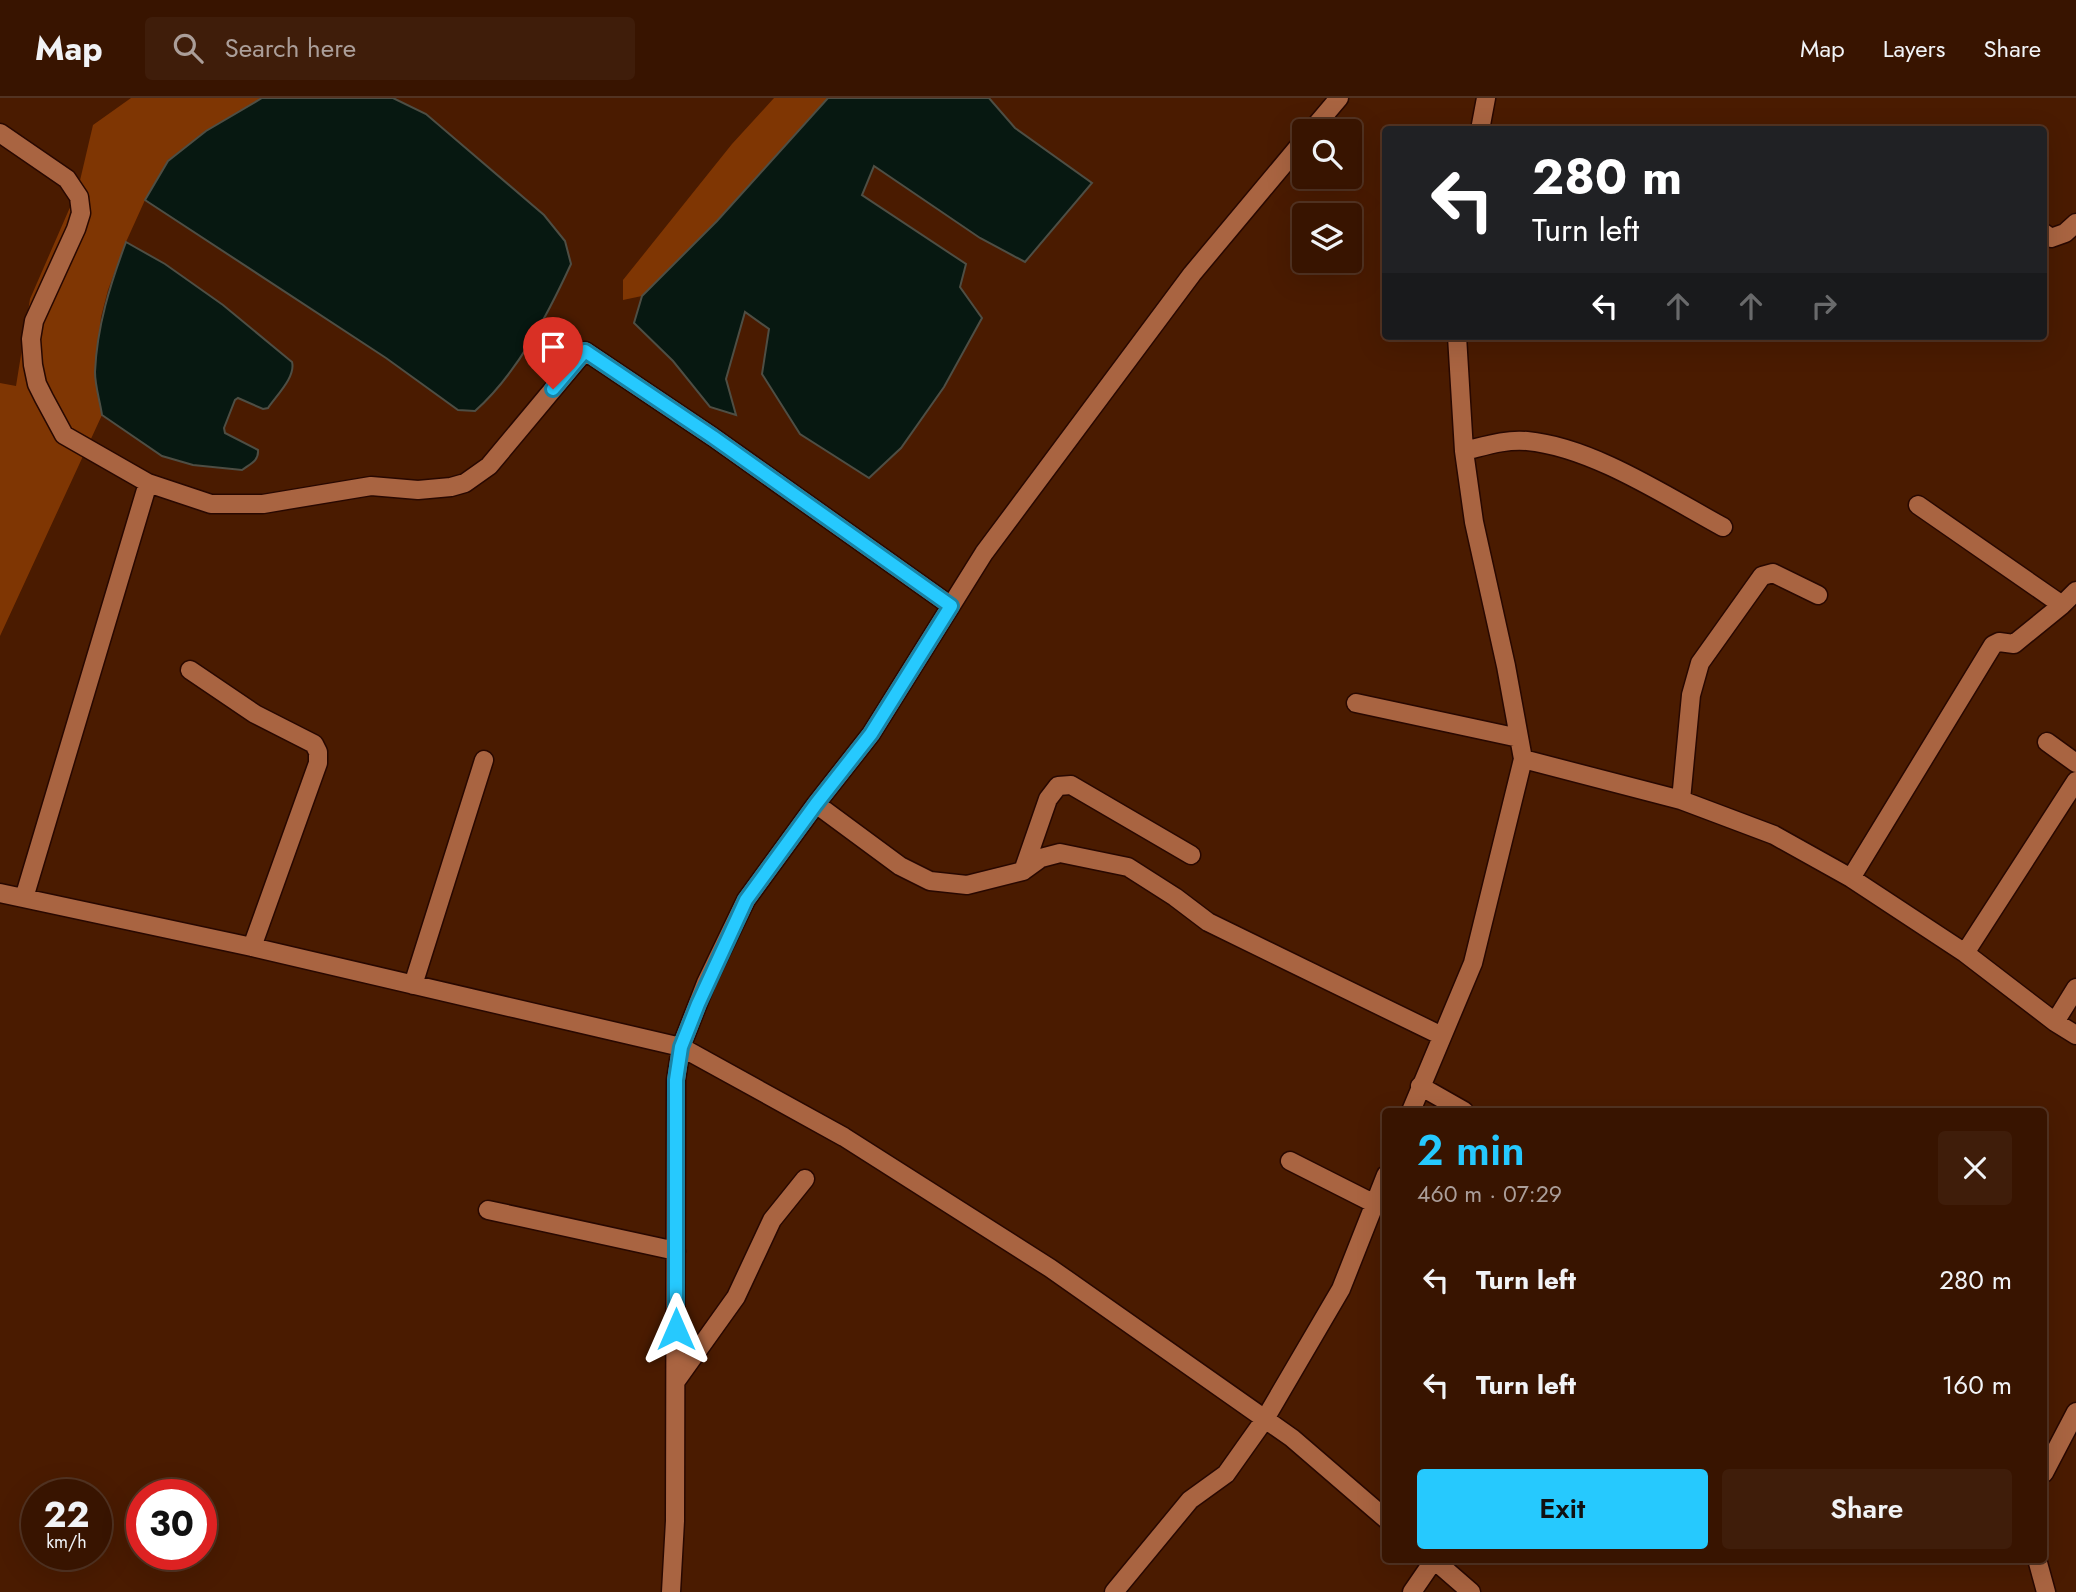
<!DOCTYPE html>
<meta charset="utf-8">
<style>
body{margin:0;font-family:Jost,sans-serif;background:#3f1d0a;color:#f1f3f6;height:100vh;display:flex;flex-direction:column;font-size:26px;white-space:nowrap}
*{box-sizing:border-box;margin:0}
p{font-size:23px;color:#ab9e99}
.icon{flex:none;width:38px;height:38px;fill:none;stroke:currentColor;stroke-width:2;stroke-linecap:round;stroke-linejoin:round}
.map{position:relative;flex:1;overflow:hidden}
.sheet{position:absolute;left:1382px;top:1010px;width:665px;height:455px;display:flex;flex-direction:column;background:#381400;border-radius:7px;box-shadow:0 7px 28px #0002,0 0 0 2px #523322}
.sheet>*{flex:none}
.banner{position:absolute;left:1382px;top:28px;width:665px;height:214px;border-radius:7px;box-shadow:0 7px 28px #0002,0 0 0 2px #523322;background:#202124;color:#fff;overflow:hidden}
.tools{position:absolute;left:1292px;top:21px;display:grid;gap:14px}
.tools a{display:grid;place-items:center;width:70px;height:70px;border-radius:7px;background:#381400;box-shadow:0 7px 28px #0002,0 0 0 2px #523322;font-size:35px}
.speed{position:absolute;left:21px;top:1381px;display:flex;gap:14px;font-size:35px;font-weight:700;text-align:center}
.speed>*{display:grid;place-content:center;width:91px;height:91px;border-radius:50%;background:#381400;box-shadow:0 7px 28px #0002,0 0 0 2px #523322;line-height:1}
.speed small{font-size:18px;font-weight:400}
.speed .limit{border:10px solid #d22;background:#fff;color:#111}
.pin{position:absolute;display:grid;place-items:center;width:60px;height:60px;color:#fff;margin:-72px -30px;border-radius:50% 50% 50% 0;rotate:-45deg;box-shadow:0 0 7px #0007}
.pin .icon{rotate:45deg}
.me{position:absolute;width:77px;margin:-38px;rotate:0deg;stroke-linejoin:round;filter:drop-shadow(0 0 5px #0008)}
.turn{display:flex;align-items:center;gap:24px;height:147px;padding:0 35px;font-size:32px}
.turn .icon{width:91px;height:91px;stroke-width:2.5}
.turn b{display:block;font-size:49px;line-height:60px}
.lanes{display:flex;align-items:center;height:66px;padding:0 35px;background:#0003;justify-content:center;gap:35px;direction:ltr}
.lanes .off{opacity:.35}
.round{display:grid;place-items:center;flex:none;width:74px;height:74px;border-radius:7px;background:#3f1d0a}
.summary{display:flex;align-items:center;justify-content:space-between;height:119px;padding:0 35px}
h1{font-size:42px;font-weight:600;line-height:52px;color:#26c9fe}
.primary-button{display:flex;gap:14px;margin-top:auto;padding:14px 35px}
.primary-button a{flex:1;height:80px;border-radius:7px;background:#26c9fe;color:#111;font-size:28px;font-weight:600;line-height:80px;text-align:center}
.primary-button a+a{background:#3f1d0a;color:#f1f3f6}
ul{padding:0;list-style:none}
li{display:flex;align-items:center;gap:21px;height:105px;padding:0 35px}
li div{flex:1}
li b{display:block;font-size:26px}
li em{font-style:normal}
header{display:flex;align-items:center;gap:42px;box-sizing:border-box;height:98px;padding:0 35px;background:#381400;border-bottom:2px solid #523322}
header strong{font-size:33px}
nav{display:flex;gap:38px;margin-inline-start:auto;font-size:24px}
.search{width:490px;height:63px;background:#3f1d0a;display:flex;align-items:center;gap:18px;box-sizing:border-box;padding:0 24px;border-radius:7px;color:#ab9e99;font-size:26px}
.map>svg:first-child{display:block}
.green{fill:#7f3603}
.water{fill:#071811;stroke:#4e4e44;stroke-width:2}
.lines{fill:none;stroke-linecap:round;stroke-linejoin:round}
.minor-casing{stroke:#280800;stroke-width:21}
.minor{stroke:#a96441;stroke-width:18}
.route-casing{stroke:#1983a5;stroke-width:18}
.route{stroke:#26c9fe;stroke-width:12}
</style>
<header>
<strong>Map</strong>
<div class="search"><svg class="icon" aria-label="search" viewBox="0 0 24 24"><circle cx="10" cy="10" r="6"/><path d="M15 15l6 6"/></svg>Search here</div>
<nav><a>Map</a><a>Layers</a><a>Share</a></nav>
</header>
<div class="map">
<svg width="2076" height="1494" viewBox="0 0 2076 1494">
<rect width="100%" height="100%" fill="#4a1b00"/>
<path class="green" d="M131,0H262L206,33L168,62L145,102L126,144L108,192L101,219L95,276L102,317L0,538V285L16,288L30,201L78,91L93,27Z
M774,0H828L717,123L642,198L623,202V182L732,46Z"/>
<path class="water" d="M262,0H393L426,16L544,117L565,143L571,166C548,216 517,276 475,313L458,312L386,260L145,102L168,63L206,33Z
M828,0H989L1015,30L1092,85L1025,164L980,140L874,68L862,97L966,166L960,189L982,220L944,289L901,350L869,380L800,336L762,276L769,231L745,214L726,281L736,317L710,309L673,263L634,225L642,198L717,123Z
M126,144L165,166L223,207L292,264C296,279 276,298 268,310L263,311L238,300L235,302L224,330L225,335L258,352C259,363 250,366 242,372L193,367L162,358L102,317C100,303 95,288 95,274C97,228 110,187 126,144Z"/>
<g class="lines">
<g class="minor-casing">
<path id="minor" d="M1480,32L1486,0
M1311,33L1339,0
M0,35L67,81L79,99L81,115L76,131L34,223L31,241L33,267L37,286L44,300L64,337L148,385L211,406H263L371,388L418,392L451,389L465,385L489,368L585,253L713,339L951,508
M2044,135L2051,140L2065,135L2076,125
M1464,353C1485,348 1505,341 1527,343C1592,349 1666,398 1723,429
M1918,407L2062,507L2076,493
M190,572L255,616L314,646L318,654V665L252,849
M1356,605L1519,640
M2047,644L2076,665
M1523,661L1681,702L1774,737L1851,780L1965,855L2055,924L2076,937
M1681,702L1691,597L1700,565L1762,478L1773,475L1818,497
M816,706L900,768L930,783L967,787L1023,773L1048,701L1058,688L1071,687L1191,757
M1023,773L1041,760L1060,755L1128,769L1175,799L1208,824L1442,938
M1851,780L1993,547L1999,544L2014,546L2062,507
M0,795L252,849L681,949L844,1039L1050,1170L1292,1340L1386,1421
M24,800L148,385
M1965,855L2076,683
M413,887L484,662
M2055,924L2076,890
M1420,988L1464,1013
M1411,1013L1473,865L1523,661L1506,568L1474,424L1464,353L1457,238
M1290,1063L1375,1106
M488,1112L676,1153
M676,1283L736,1199L772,1122L805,1081
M2044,1375L2076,1314
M1433,1461L1471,1494
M2037,1461L2046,1494
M671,1494L675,1423L676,982L681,949L706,885L746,802L816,706L871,636L984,455L1192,176L1304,42
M1114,1494L1190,1402L1226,1376L1265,1321L1341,1191L1386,1077
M1412,1494L1434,1462"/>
</g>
<use href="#minor" class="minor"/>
</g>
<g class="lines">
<g class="route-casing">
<path id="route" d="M553,291L585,253L713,339L951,508L871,636L816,706L746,802L698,906L681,949L676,982V1231"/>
</g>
<use href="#route" class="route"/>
</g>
</svg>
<div class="tools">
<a><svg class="icon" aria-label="search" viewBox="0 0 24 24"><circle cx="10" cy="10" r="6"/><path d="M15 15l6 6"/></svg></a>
<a><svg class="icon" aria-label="layers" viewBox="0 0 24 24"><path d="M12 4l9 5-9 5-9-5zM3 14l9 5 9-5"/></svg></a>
</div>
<div class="speed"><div>22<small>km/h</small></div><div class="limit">30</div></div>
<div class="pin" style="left:553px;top:291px;background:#d93025"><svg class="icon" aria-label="arrive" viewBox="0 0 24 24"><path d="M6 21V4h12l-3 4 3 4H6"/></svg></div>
<svg class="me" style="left:676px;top:1231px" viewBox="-20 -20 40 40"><path d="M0-17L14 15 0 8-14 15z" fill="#26c9fe" stroke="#fff" stroke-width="4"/></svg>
<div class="banner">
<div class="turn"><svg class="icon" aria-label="left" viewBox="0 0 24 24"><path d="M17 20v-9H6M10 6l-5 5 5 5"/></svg><div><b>280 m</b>Turn left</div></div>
<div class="lanes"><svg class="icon" aria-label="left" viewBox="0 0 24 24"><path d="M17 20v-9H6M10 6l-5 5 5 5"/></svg><svg class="icon off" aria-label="ahead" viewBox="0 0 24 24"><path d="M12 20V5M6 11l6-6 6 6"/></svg><svg class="icon off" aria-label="ahead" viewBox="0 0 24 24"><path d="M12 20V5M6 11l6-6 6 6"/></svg><svg class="icon off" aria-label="right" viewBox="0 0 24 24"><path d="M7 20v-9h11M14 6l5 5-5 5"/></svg></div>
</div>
<section class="sheet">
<div class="summary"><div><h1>2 min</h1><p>460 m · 07:29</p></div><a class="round"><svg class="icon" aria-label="close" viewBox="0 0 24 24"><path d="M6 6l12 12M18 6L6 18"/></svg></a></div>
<ul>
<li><svg class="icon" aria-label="left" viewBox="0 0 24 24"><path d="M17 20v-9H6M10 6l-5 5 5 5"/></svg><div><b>Turn left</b></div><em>280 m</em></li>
<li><svg class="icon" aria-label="left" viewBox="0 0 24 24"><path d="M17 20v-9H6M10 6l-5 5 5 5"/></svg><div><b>Turn left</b></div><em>160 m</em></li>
</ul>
<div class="primary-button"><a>Exit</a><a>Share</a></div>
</section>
</div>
